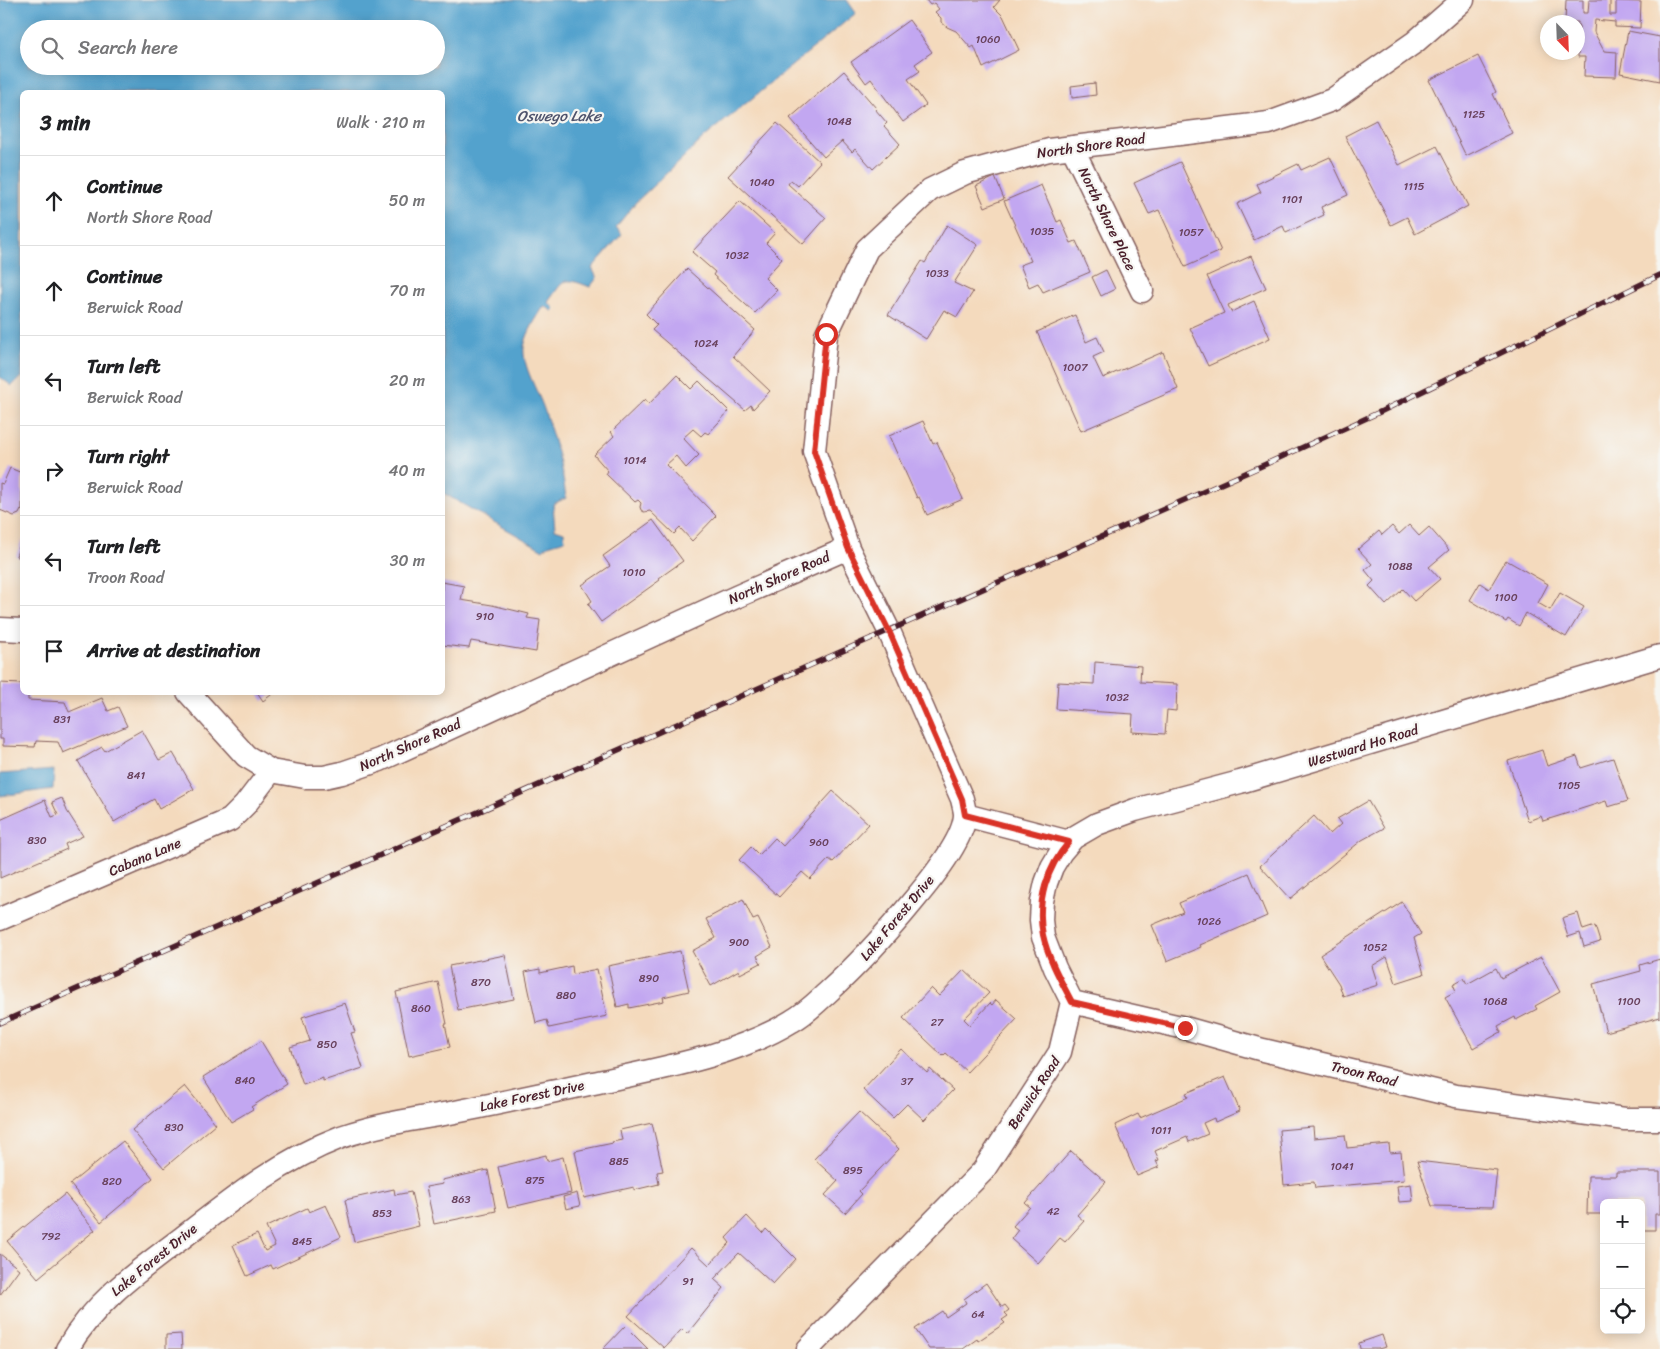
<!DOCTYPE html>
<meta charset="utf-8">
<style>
body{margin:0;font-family:Sriracha,sans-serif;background:#f2f2f2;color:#202124}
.controls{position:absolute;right:15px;bottom:15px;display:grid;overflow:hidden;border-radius:8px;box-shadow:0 2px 12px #0003}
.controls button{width:45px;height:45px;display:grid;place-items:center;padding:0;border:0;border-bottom:1px solid #e0e0e0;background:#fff;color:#202124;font:25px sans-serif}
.compass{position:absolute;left:1540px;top:15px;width:45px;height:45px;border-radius:50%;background:#fff;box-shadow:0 2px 12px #0003;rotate:157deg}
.stop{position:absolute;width:15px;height:15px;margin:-11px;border:4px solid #d93025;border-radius:50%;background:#fff}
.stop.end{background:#d93025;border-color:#fff;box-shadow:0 1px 5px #0008}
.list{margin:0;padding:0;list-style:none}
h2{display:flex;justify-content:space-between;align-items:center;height:65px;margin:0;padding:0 20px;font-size:21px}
h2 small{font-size:16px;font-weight:400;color:#757577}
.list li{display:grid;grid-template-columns:32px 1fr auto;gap:15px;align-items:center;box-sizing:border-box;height:90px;padding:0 20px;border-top:1px solid #e0e0e0}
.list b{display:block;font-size:19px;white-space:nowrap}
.list p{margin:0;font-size:16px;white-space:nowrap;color:#757577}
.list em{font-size:16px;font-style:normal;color:#757577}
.icon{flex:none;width:28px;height:28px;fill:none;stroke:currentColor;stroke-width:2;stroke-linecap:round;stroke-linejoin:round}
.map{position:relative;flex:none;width:1660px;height:1349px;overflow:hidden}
.search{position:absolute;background:#fff;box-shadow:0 2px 12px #0003;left:20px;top:20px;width:425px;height:55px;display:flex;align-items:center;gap:12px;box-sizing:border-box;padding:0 18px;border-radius:28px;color:#757577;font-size:19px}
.panel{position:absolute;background:#fff;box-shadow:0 2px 12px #0003;left:20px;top:90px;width:425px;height:605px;border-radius:8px}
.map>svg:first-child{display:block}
</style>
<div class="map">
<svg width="1660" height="1349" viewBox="0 0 1660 1349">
<rect width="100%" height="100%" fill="#f6f6f2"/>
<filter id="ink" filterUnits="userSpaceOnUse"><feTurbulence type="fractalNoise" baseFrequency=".02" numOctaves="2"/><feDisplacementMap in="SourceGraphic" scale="10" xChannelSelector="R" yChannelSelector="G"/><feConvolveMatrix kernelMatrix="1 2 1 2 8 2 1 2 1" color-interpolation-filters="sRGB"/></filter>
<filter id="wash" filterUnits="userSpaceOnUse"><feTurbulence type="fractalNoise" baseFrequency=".0096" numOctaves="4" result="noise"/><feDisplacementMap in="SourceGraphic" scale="20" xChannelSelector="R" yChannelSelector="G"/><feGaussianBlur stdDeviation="1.12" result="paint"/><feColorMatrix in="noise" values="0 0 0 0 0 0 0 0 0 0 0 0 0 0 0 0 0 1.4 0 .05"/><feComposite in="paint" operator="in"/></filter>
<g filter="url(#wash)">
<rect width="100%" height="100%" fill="#f4dabd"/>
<path fill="#53a2cd" stroke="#4e607c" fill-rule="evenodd" d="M0 0H847L856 13 705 137 636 202 616 227 622 234 592 268 597 278 590 287C562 276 565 279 548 302L555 309 553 311 544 306C536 319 527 332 524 347 522 366 538 391 544 409 553 435 563 470 566 498L553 504 555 529 564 532 565 540 548 545 543 550 443 493 442 92H22V378L21 377 12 386 0 377ZM29 29H436V66H29Z
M54 770 53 789 0 796V774Z"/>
<g id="blocks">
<path fill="#c2a7f1" d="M926 0H1000L994 7 1003 16 1019 50 983 68 974 46 971 48 956 31 947 27 941 22V18L935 12 939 9 934 3 930 5Z
M1566 0H1583V13H1588L1589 0H1610V15H1616V1L1641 2 1640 28 1615 27V22L1595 20 1594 32 1604 51 1617 52 1616 77 1584 76 1585 57H1578L1579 26H1578V22H1565Z
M909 20 932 52 915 64 920 71 908 79 926 105 903 122 871 79 866 83 851 62Z
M1628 31 1660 37V81L1620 73Z
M1478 56 1496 92 1493 94 1512 133 1466 156 1429 80Z
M844 71 876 108 875 109 887 123 884 126 900 144 873 169 855 149 852 152 842 141 824 157 790 118Z
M1095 83 1096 95 1072 98 1071 86Z
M1376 120 1399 165 1437 146 1468 206 1415 234 1407 217 1391 225 1345 136Z
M777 123 820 162 798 186 791 180 788 184 826 218 803 244 728 176Z
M1330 157 1348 195 1321 207 1324 215 1286 233 1283 226 1254 240 1237 204 1261 192 1257 184 1298 164 1301 170Z
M1180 162 1221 251 1185 267 1159 210 1149 214 1134 183Z
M995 177 1004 199 985 207 976 186Z
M1041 185 1057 222 1061 220 1071 243 1076 241 1090 272 1043 292 1038 283 1029 287 1020 265 1031 261 1004 201Z
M740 201 775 233 766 243 782 259 765 278 777 290 755 313 713 275 715 272 692 252Z
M947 225 978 245 954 283 973 292 957 317 944 310 926 339 888 315 922 261 925 263Z
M1251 256 1266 288 1228 305 1231 312 1254 301 1270 338 1208 366 1190 328 1224 313 1207 276Z
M687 269 755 330 733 356 770 391 753 409 751 405 745 410 652 330 657 325 646 314Z
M1106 270 1115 289 1101 296 1092 277Z
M1075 315 1086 342 1097 337 1104 352 1093 357 1103 378 1163 352 1178 389 1081 431 1037 332Z
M677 375 691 389 699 381 729 411 708 434 705 432 701 436 693 429 683 438 699 455 686 468 676 456 666 465 716 516 692 541 680 528 674 534 650 511 644 512 641 510 640 507 641 503 638 500 635 502 606 474 608 471 594 455 614 436 611 432 645 399 649 404Z
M923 421 933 444 937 442 963 499 927 515 919 497 917 498 889 436Z
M10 468 22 473V511L21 510 19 514 14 516 0 510V483L3 484Z
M653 520 683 561 659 578 660 580 601 622 588 604 592 601 582 585 610 566 603 556Z
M1409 525 1419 536 1429 527 1449 550 1429 567 1440 579 1414 601 1403 589 1386 605 1369 586 1374 581 1365 570 1372 564 1358 549 1379 531 1382 535 1392 526 1399 534Z
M22 539V559L16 556Z
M1506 560 1548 584 1538 603 1550 610 1560 593 1584 607 1566 637 1526 613 1519 626 1508 619 1506 622 1470 600 1480 583 1489 589Z
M442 582 464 586 461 600 492 605 529 614 527 618 540 620 536 652 471 641 469 648 442 645Z
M1095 662 1141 666 1140 682 1177 684 1176 711 1167 710 1165 734 1132 732 1133 714 1056 709 1058 682 1094 684Z
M0 683 22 684V692H28V700L65 702 69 712 102 698 108 711 118 707 127 726 63 753 58 742 36 741 35 747 3 746V739H0Z
M257 692H275L263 701Z
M142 730 159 760 173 753 194 789 159 809 154 799 114 822 78 761 102 747 105 751Z
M1542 750 1547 766 1577 756 1581 768 1613 758 1628 801 1608 807 1606 801 1543 821 1541 816 1528 821 1508 761Z
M833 791 869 824 833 862 829 859 810 879 802 872 779 897 739 860 751 847 759 855 775 838 783 846Z
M62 798 67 811 83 836 65 844 67 849 0 878V820L45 800 52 817 58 815 52 802Z
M1368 801 1384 828 1362 840 1290 899 1260 866 1314 816 1330 834 1341 824 1337 819Z
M1249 873 1267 916 1200 945 1201 947 1167 961 1152 925 1183 912 1179 903Z
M743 899 753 920 758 918 772 947 757 956 761 963 740 974 739 970 711 986 692 951 716 938 706 919Z
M1402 902 1421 934 1414 938 1424 974 1396 983 1387 957 1372 966 1378 985 1343 996 1339 984 1320 955Z
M1578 913 1583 930 1595 926 1600 942 1584 947 1580 933 1568 937 1562 918Z
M680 951 689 991 663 997 664 1001 629 1008V1004L617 1007 608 966Z
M505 955 514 999 458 1010 449 966Z
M1541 957 1560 992 1535 1006 1537 1009 1516 1020 1515 1017 1498 1026 1501 1032 1473 1048 1445 997 1456 991 1453 984 1464 978 1467 984 1496 968 1501 978Z
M1660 959V1017L1606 1032 1593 984 1641 971 1640 965Z
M572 966 573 974 597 969 607 1016 549 1028 547 1020 536 1023 525 972 540 969V973Z
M964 970 989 993 964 1019 970 1025 990 1003 992 1005 996 1000 1017 1019 967 1072 946 1053 943 1056 903 1018 931 988 939 996Z
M438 982 447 1024H445L450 1047 409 1056 396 992Z
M345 1003 355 1032 351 1033 363 1068 323 1081V1078L303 1085 290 1047 310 1041 302 1017Z
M261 1041 287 1084 251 1107 253 1109 231 1122 203 1077Z
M901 1049 927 1073 930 1069 953 1090 924 1120 907 1104 893 1118 863 1090Z
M1225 1077 1240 1111 1215 1122 1214 1118 1203 1123 1208 1134 1189 1142 1187 1137 1155 1151 1159 1160 1156 1161 1159 1167 1137 1176 1115 1125 1138 1114 1140 1118 1188 1097 1186 1093Z
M185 1086 216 1124 164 1168 132 1130Z
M859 1112 899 1149 859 1191 862 1194 845 1213 825 1195 838 1181 814 1159Z
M652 1123 663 1171 657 1172 659 1184 634 1190V1187L584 1198 575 1151 613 1143 612 1142 622 1140 620 1130Z
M1313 1127 1314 1138 1345 1135 1347 1148 1389 1144 1390 1153 1401 1152 1404 1180 1315 1188 1314 1182 1284 1185 1279 1130Z
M123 1141 153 1178 101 1222 70 1184Z
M1071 1151 1106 1182 1077 1215 1084 1221 1065 1242 1060 1238 1038 1263 1011 1239 1018 1230 1013 1226 1030 1207 1025 1203Z
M546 1155 547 1161 563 1157 571 1193 508 1208 498 1167Z
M1417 1161 1497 1170 1493 1207 1432 1206Z
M488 1170 496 1211 434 1224 426 1187 443 1184 442 1180Z
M1616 1172H1660V1214H1655V1230H1641V1203H1604V1214H1587L1588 1176H1616Z
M1411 1184 1413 1201 1399 1202 1397 1186Z
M394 1189 395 1195 411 1192 419 1226 354 1242 345 1200Z
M577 1193 580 1206 566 1209 563 1197Z
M65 1194 95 1230 38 1278 7 1241Z
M326 1205 341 1237 273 1269 271 1265 247 1276 233 1245 257 1234 265 1251 275 1246 266 1227 307 1208 309 1212Z
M747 1216 763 1233 766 1229 796 1259 773 1284 739 1253 714 1279 724 1288 687 1334 682 1329 664 1348 628 1316 691 1248 709 1265 730 1243 726 1238Z
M0 1254 19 1269 0 1295Z
M986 1283 1002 1307 1005 1305 1009 1310 1005 1313 1008 1316 1002 1320 1005 1323 978 1341 977 1339 963 1349H929L915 1329 942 1311 946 1317 966 1303 964 1299Z
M625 1326 648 1349H603Z
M181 1334 182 1349H166V1335Z
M1382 1335 1386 1347 1378 1349H1360L1359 1343Z"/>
</g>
</g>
<g filter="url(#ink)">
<use href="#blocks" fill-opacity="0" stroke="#86605e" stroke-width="1"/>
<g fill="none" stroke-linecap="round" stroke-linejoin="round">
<g stroke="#86605e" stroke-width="25">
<path id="street" d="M1072 147 1142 291
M0 629 22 630
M188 692 246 756 271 771 305 777H324L342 773 380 760 736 597 848 548
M965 815 1069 842
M0 919 230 820 245 805 271 771
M1072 1002 1185 1028 1263 1050 1456 1096 1625 1119H1660
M67 1349C95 1301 138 1271 182 1238 232 1199 281 1160 341 1137 376 1125 414 1119 450 1113 502 1103 555 1091 608 1080 668 1067 739 1054 792 1021 805 1014 816 1003 827 993 859 964 887 933 914 900 930 881 964 839 965 815 965 810 963 804 962 799L889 631 848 548 814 451 826 335 867 249 930 190 965 173 1049 150 1269 123 1332 100 1415 42 1463 0
M808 1349 983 1171 1060 1052 1072 1002 1055 968 1043 937 1041 920 1042 901 1046 883 1052 867 1061 852 1073 838 1097 824 1135 810 1240 782 1660 656"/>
</g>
<use href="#street" stroke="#fff" stroke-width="22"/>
<g stroke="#4a1f2b" stroke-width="5.5">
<path id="rail" d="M0 1023 1266 464 1382 411 1660 275"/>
</g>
<use href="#rail" stroke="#f6f6f2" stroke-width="4" stroke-dasharray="11" stroke-linecap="butt"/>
</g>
</g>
<g fill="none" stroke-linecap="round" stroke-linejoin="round" filter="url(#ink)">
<path stroke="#d93025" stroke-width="6" d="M826 334 814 451 848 548 889 631 962 799 965 815 1069 842C1047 867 1036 902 1043 935 1048 958 1061 981 1072 1002L1185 1028"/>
</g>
<g text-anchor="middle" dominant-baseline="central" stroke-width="4.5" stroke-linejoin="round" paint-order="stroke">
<g font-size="11" fill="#68415c">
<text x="988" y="39">1060</text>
<text x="1474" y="114">1125</text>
<text x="839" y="121">1048</text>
<text x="762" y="182">1040</text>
<text x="1414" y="186">1115</text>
<text x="1292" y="199">1101</text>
<text x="1042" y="231">1035</text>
<text x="1191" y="232">1057</text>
<text x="737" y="255">1032</text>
<text x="937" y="273">1033</text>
<text x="706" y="343">1024</text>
<text x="1075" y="367">1007</text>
<text x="635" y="460">1014</text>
<text x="1400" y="566">1088</text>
<text x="634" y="572">1010</text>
<text x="1506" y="597">1100</text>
<text x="485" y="616">910</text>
<text x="1117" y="697">1032</text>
<text x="62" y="719">831</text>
<text x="136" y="775">841</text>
<text x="1569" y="785">1105</text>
<text x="37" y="840">830</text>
<text x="819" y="842">960</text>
<text x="1209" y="921">1026</text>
<text x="739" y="942">900</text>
<text x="1375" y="947">1052</text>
<text x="649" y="978">890</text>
<text x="481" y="982">870</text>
<text x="566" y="995">880</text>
<text x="1495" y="1001">1068</text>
<text x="1629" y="1001">1100</text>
<text x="421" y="1008">860</text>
<text x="937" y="1022">27</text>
<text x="327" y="1044">850</text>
<text x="245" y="1080">840</text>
<text x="907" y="1081">37</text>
<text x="174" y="1127">830</text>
<text x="1161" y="1130">1011</text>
<text x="619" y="1161">885</text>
<text x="1342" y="1166">1041</text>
<text x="853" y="1170">895</text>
<text x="535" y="1180">875</text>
<text x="112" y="1181">820</text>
<text x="461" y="1199">863</text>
<text x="1053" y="1211">42</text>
<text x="382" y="1213">853</text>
<text x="51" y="1236">792</text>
<text x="302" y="1241">845</text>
<text x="688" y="1281">91</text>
<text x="978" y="1314">64</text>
</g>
<g font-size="14" fill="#4a1f2b" stroke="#f6f6f2">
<text transform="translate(1091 146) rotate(-8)">North Shore Road</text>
<text transform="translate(1107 219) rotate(64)">North Shore Place</text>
<text transform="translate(779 578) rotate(-24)">North Shore Road</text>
<text transform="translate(410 745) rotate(-24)">North Shore Road</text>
<text transform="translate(1363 746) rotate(-17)">Westward Ho Road</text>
<text transform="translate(145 857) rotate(-23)">Cabana Lane</text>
<text transform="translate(897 918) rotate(-50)">Lake Forest Drive</text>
<text transform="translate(1364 1074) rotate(14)">Troon Road</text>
<text transform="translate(1034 1093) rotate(-57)">Berwick Road</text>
<text transform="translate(532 1096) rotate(-12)">Lake Forest Drive</text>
<text transform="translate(154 1260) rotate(-39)">Lake Forest Drive</text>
</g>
<g font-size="15" font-style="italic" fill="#4e536c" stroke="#f6f6f2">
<text x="559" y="116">Oswego Lake</text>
</g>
</g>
</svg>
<div class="controls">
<button>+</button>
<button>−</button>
<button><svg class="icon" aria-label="locate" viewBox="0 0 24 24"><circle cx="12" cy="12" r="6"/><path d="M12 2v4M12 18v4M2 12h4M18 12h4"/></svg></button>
</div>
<svg class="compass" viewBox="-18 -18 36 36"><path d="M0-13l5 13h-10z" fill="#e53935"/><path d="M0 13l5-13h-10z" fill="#757577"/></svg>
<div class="stop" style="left:826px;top:334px"></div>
<div class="stop end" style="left:1185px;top:1028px"></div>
<div class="search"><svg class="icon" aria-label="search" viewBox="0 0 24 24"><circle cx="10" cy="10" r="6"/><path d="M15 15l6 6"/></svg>Search here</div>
<section class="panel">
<h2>3 min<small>Walk · 210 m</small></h2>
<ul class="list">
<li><svg class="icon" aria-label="ahead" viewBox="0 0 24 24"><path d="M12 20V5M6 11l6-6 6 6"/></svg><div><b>Continue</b><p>North Shore Road</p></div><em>50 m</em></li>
<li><svg class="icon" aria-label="ahead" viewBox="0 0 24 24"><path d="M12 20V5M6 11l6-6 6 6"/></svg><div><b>Continue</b><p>Berwick Road</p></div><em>70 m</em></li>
<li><svg class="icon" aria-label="left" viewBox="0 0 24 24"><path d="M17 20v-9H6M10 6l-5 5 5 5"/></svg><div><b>Turn left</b><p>Berwick Road</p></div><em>20 m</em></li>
<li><svg class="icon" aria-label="right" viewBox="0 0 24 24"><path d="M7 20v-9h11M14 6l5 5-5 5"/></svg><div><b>Turn right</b><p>Berwick Road</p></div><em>40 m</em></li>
<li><svg class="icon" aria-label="left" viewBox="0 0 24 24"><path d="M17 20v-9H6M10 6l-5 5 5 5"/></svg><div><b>Turn left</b><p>Troon Road</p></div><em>30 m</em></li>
<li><svg class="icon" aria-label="arrive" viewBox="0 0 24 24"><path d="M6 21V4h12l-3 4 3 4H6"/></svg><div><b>Arrive at destination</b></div></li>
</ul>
</section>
</div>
